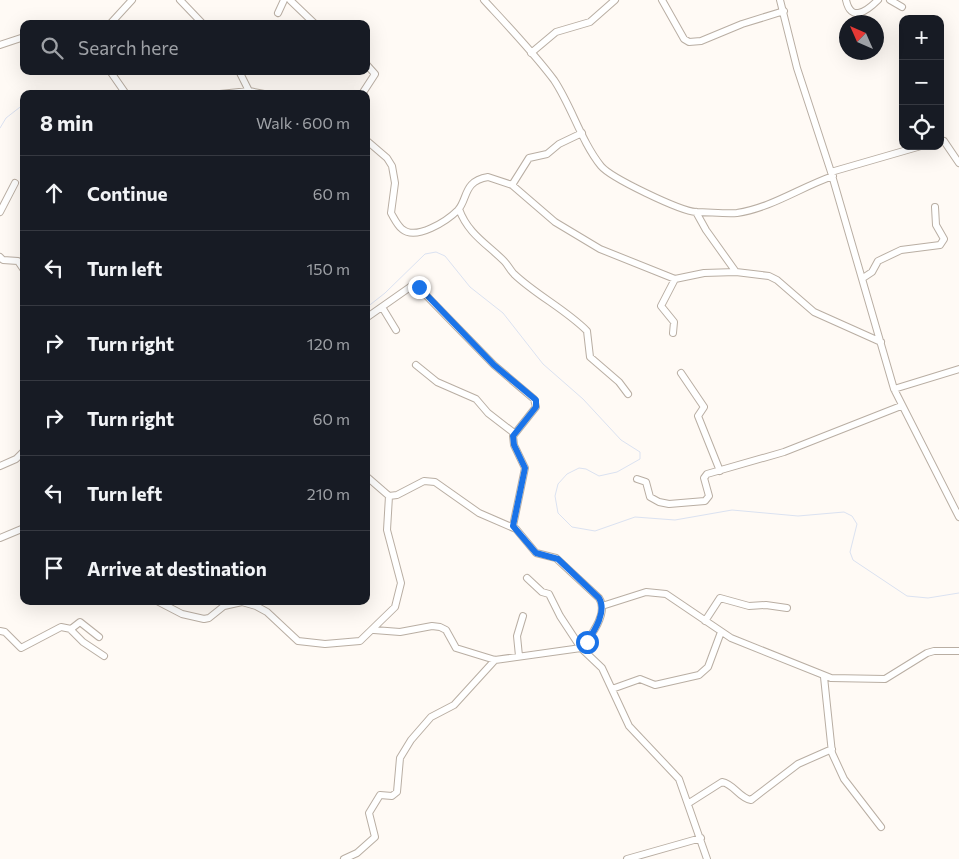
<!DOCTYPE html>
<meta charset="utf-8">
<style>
body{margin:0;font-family:Commissioner,sans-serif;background:#20242c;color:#f1f3f6}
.controls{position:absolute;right:15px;top:15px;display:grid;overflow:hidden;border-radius:10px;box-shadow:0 5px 20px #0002}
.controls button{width:45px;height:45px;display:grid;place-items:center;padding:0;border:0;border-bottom:1px solid #363941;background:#171b24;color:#f1f3f6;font:25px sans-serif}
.compass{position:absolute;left:839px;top:15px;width:45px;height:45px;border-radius:50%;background:#171b24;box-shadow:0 5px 20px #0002;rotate:315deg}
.stop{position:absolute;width:15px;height:15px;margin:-11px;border:4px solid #1a73e8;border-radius:50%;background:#fff}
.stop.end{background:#1a73e8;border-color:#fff;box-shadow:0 1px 5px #0008}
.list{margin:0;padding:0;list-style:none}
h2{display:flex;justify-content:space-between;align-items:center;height:65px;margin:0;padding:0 20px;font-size:21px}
h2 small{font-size:16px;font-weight:400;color:#9ea1a6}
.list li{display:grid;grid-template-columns:32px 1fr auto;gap:15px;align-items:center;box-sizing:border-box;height:75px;padding:0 20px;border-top:1px solid #363941}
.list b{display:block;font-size:19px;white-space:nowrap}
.list em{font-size:16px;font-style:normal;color:#9ea1a6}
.icon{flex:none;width:28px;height:28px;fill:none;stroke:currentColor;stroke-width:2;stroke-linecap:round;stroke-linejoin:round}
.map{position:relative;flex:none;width:959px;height:859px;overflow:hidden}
.search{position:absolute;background:#171b24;box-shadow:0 5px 20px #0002;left:20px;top:20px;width:350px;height:55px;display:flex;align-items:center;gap:12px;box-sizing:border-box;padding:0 18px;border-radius:10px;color:#9ea1a6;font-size:19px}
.panel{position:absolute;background:#171b24;box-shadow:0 5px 20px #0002;left:20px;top:90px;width:350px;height:515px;border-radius:10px}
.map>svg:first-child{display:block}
</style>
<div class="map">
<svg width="959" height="859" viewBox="0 0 959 859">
<rect width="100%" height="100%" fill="#fffaf5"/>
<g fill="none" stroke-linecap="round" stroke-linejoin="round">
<path stroke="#dbe2f1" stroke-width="1" d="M0 128 6 118 24 104
M366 308 385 293 425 254 436 252 445 256 470 287 503 313 543 364 583 399 621 440 640 452V459L617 472 599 476 586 469 579 468 567 474 558 484 555 496 558 513 572 527 595 531 635 517 675 520 732 510 798 516 844 512 852 516 857 524 850 552 853 560 907 596 928 598 959 593"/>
<g stroke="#b9aea3" stroke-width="8">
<path id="minor" d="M180 0 203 24
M290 0 315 24
M484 0C508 26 533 52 554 80 572 107 581 141 601 166 611 178 680 211 696 212 708 212 727 214 737 213 771 208 801 187 833 176
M662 0 684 39 689 42 701 41 742 24 784 11
M780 0 797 68 831 172 894 389 959 517
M846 0C851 23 867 11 878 0
M890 0 902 7
M278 13 284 0
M110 24 132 0
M0 45 24 37
M531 53 556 32 590 22 615 0
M110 71 126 94
M239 71 249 91
M220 94 249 91 264 94
M362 94 375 74 366 64
M366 140 387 158 392 166 395 183 391 213C394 218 397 225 402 229 416 241 447 221 458 210 468 199 463 181 488 177L512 185 555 222 600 249 675 279 704 273 736 272 769 276 777 280 814 312 881 342
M940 140 944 141 959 163
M831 172 921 146
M512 185 529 158 547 154 559 144 582 133
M459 209C468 234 487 244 504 261 508 265 510 270 514 274 536 295 565 309 587 331L590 357 619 382 628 394
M0 212 15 183
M696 212 706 230 736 272
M0 257 3 260 18 261 24 270
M863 278 872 272 878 261 901 250 940 245 944 239 936 225 935 207
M382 307 396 330
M366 318 413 285 417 286 494 365 534 399 536 407 513 436 514 445 525 468 513 526
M673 333 674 322 661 306 675 279
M416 365 437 382 476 399 488 413 514 433
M681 373 704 407 698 416 720 471
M894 389 959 369
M0 466 16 459 24 451
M366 476 389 496 397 495 424 481 435 482 479 513 516 529 536 553 556 558 599 598C609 613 591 636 581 648L602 668 629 726 679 779 707 859
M637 479 646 482 650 497 659 502 669 504 705 501 709 496 704 478 707 474 784 452 901 406
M0 538 24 528
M157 601 182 614 204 619 209 618 224 606 242 602 256 606 267 612 298 641 325 644 360 641 395 607 401 583 387 530 389 496
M602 606 646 592 666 594 731 638 831 678 885 679 927 653 934 651H959
M705 621 720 598 749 606 766 605 787 608
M70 629 83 642 104 656
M374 630 400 632 432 626 440 627 446 630 456 648 495 660 581 648 560 616 549 594 542 592 527 578
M0 631 5 632 21 648 61 627 71 629 80 622 99 637
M519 656 517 636 523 616
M824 677 832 753 844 779 881 827
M612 689 640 679 655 685 699 675 708 667 721 632
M689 803 722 782C734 784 739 798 751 800L798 764 832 749
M344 859 357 853 375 837 369 813 380 795 392 796 397 792 400 758 411 740 431 717 454 705 495 660
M627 859 701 838"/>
</g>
<use href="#minor" stroke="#fff" stroke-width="6"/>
</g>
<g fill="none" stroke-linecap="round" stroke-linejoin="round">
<path stroke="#1a73e8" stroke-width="6" d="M419 287 494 365 536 400V407L513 436 514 445 525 468 513 526 536 553 558 559 599 598C607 611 595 630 587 642"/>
</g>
</svg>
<div class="controls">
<button>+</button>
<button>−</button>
<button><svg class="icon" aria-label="locate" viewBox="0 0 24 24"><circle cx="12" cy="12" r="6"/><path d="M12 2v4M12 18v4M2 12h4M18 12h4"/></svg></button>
</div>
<svg class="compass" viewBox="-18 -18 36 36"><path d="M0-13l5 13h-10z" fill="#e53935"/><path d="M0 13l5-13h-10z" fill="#9ea1a6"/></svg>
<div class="stop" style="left:587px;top:642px"></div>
<div class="stop end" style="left:419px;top:287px"></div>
<div class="search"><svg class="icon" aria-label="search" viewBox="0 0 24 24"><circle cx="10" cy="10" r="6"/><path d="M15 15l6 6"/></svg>Search here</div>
<section class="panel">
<h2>8 min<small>Walk · 600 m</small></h2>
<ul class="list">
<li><svg class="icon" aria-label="ahead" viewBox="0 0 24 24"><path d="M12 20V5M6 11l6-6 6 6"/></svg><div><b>Continue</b></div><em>60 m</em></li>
<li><svg class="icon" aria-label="left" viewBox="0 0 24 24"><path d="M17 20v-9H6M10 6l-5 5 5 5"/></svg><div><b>Turn left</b></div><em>150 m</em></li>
<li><svg class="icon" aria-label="right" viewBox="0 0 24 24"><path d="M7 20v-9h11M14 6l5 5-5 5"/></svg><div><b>Turn right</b></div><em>120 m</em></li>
<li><svg class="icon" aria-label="right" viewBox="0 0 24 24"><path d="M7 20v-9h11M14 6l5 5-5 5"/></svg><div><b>Turn right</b></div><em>60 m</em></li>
<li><svg class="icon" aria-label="left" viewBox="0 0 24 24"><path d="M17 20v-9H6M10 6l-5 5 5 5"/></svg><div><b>Turn left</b></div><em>210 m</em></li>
<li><svg class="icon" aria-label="arrive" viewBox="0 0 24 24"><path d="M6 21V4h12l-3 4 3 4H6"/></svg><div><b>Arrive at destination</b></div></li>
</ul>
</section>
</div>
